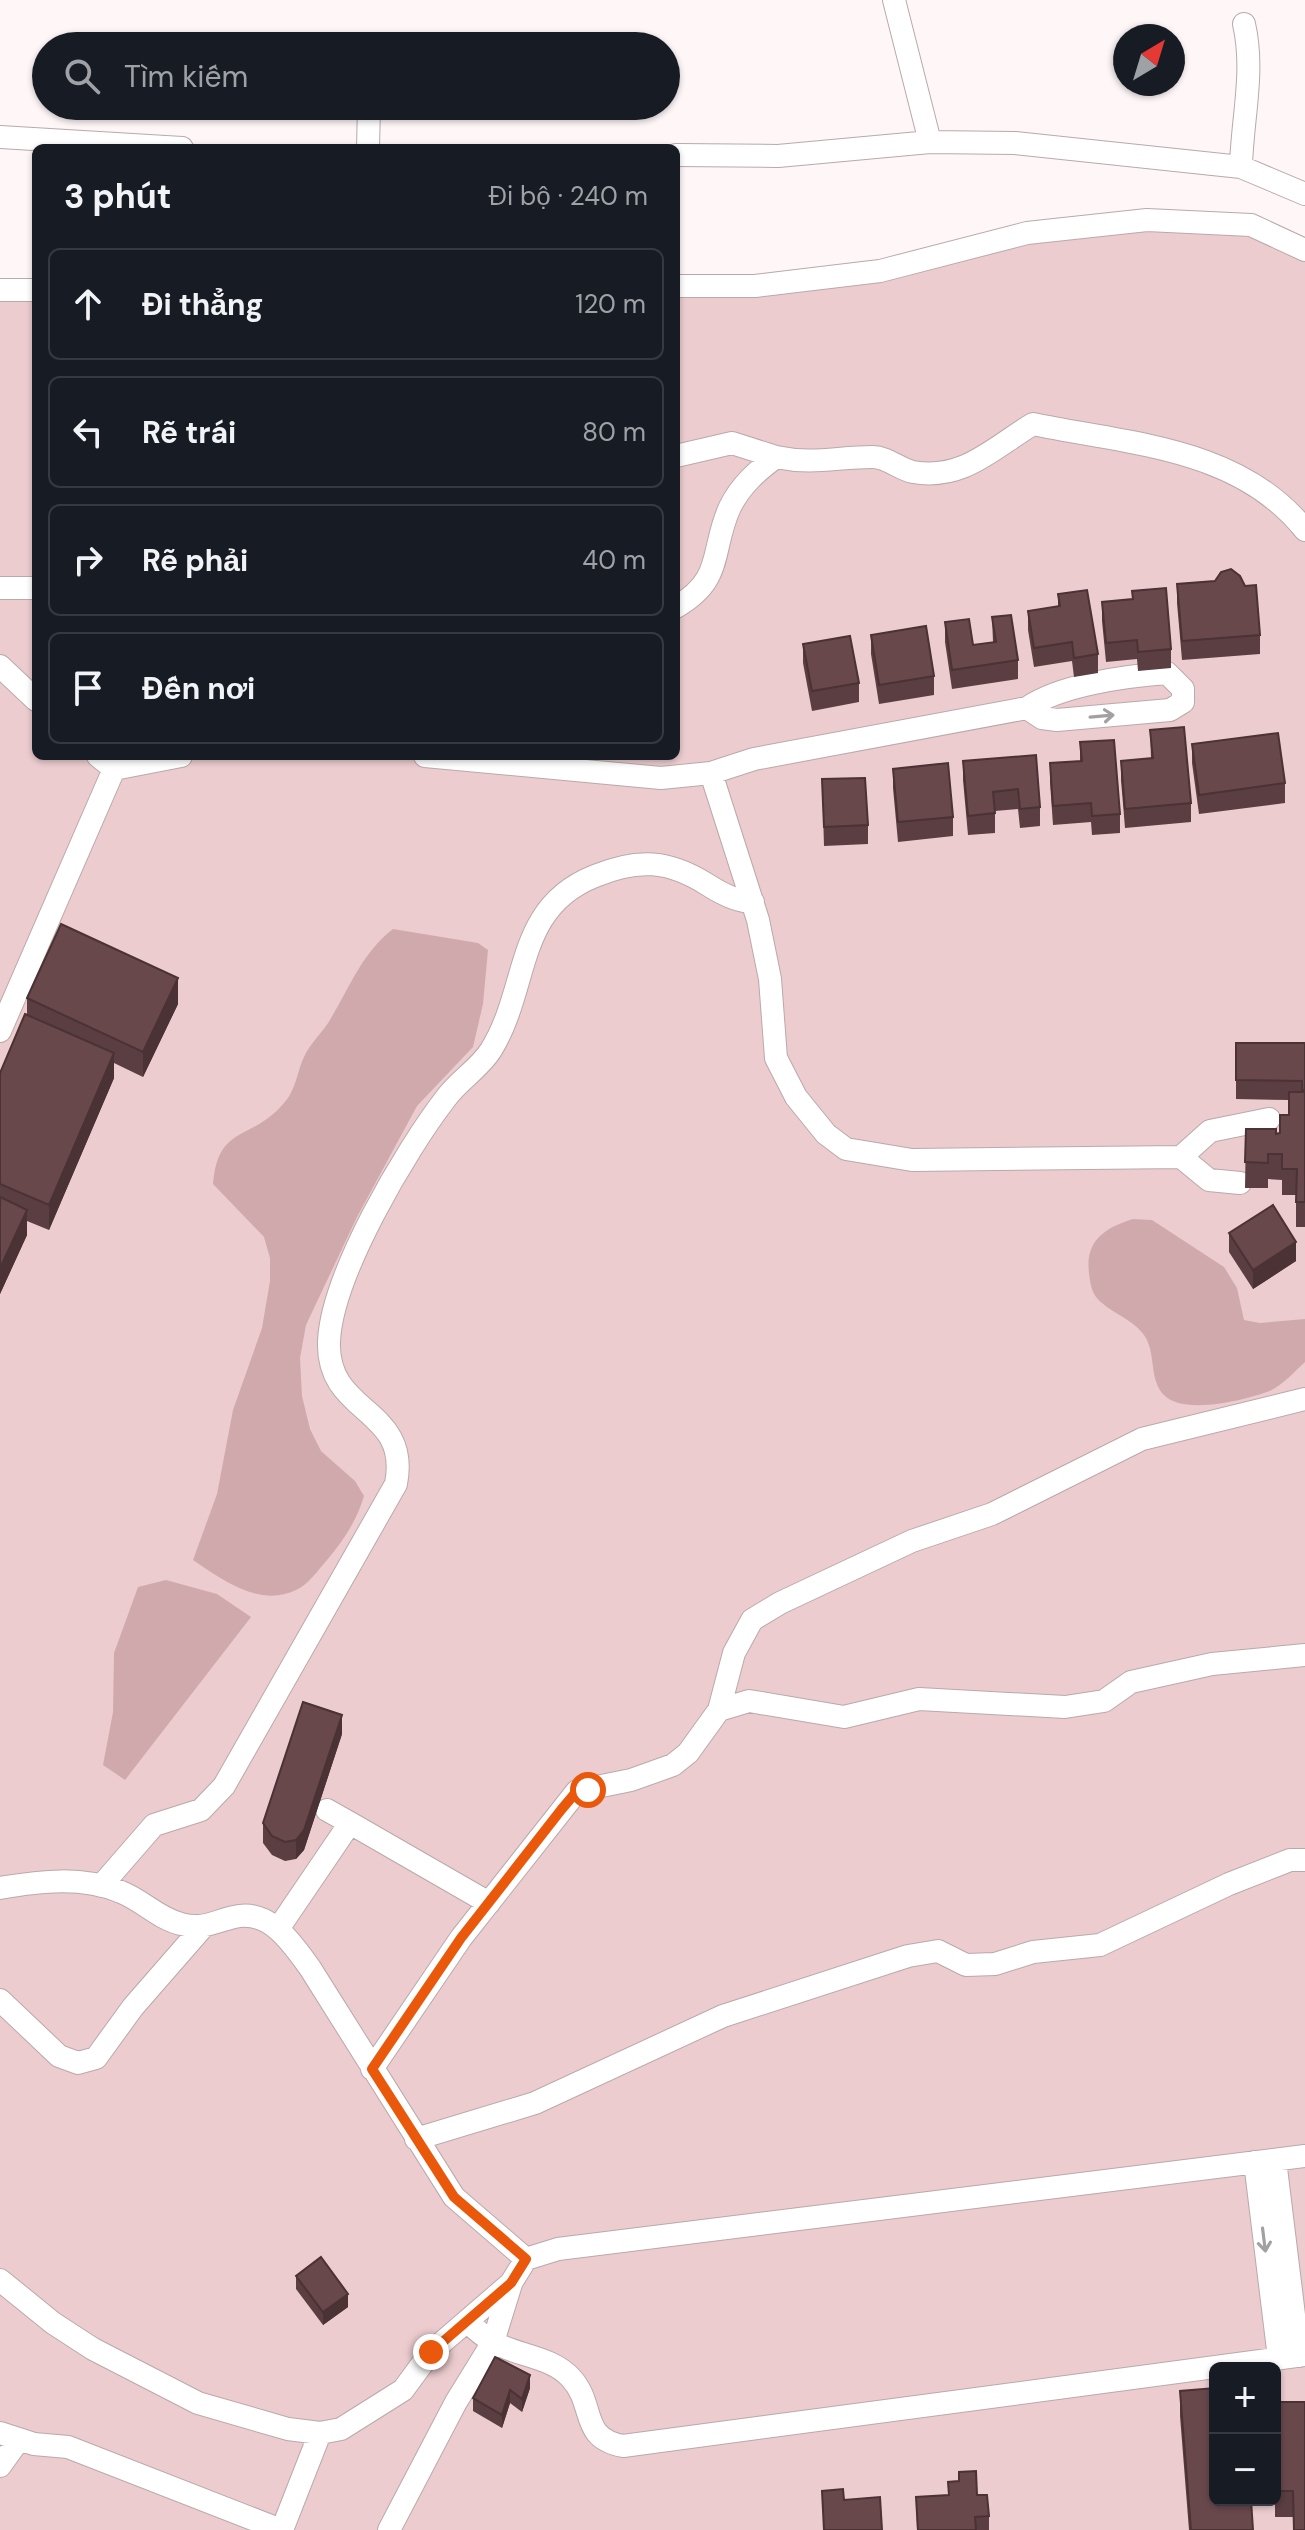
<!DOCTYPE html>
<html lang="vi">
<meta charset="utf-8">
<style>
body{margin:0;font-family:"DM Sans",sans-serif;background:#242831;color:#f1f3f6}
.controls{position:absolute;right:24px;bottom:24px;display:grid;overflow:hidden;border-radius:12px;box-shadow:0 2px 6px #0004}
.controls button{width:72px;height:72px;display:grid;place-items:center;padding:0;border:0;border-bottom:2px solid #363941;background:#171b24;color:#f1f3f6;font:40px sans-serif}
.compass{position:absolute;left:1113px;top:24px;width:72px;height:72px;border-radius:50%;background:#171b24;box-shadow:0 2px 6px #0004;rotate:38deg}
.stop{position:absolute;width:24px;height:24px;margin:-18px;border:6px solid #ea580c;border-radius:50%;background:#fff}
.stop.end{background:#ea580c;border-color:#fff;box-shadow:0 2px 8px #0008}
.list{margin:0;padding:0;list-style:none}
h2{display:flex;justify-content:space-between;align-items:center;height:104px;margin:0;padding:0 32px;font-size:34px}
h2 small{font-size:26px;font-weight:400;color:#9ea1a6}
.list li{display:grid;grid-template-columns:52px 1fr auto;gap:24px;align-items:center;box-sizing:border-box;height:112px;margin:0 16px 16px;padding:0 16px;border:2px solid #363941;border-radius:12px}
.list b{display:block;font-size:30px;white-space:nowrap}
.list em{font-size:26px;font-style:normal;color:#9ea1a6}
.icon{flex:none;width:44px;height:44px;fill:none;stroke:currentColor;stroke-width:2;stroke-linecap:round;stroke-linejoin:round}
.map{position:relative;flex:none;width:1305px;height:2530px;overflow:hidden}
.search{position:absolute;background:#171b24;box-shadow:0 2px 6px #0004;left:32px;top:32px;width:648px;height:88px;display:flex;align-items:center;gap:20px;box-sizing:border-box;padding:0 28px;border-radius:44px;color:#9ea1a6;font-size:30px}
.panel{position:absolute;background:#171b24;box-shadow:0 2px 6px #0004;left:32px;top:144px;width:648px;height:616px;border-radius:12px}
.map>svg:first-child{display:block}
</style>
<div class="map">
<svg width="1305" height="2530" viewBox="0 0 1305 2530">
<rect width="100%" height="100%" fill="#fef6f7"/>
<path fill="#eccccf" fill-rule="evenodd" d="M1148 227 1250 233 1305 258V2530H0V298L36 297V756H676V293L1027 240ZM1215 2368H1275V2500H1215Z"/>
<path fill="#d0a9ad" d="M393 929 478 943 488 950 483 1004 473 1047 417 1106 357 1217 306 1325 300 1358 302 1396 310 1429 321 1451 355 1481 364 1496C357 1520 344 1540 327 1560 319 1569 308 1585 296 1590 260 1608 221 1579 193 1560L217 1494 233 1410 262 1328 270 1281V1258L264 1237 213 1184C218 1124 251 1142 284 1103 297 1089 297 1069 306 1053 313 1040 324 1031 331 1018 351 985 362 953 393 929Z
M1133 1219 1152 1220 1224 1267 1237 1288 1244 1320 1260 1323 1305 1319V1362C1294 1372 1281 1387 1267 1392 1241 1401 1180 1416 1162 1393 1149 1376 1156 1352 1144 1335 1132 1318 1108 1312 1096 1297 1091 1290 1090 1281 1089 1273 1085 1240 1105 1228 1133 1219Z
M166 1580 217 1594 251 1617 125 1780 103 1765 113 1712 114 1653 138 1587Z"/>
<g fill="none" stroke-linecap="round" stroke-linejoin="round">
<g stroke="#baa9aa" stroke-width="24">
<path id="minor" d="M894 0 930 142
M0 137 182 148
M368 148 369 106
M676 155 778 156 930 142 1015 143 1241 167 1305 194
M1241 167C1242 119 1255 72 1244 24
M676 286H755L880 271 1027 233 1147 220 1251 225 1305 250
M0 290H36
M676 456 732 443 776 457
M0 588H36
M676 607C725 579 710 550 730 507 741 485 757 471 776 457 814 465 836 457 873 457 887 457 899 469 913 472 963 481 993 448 1033 424 1128 444 1239 447 1305 530
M0 666 36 700
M98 756 114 769 181 756
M425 756 661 778 711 773 754 759 1027 708C1060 685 1126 676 1167 673L1183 689V702L1170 710 1057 720 1042 718 1027 708
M711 773 758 920 770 979 776 1058 796 1097 826 1134 846 1149 912 1160 1181 1157 1209 1180 1240 1183
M0 1031 114 769
M1181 1157 1210 1131 1269 1119
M719 1710 734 1653 752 1620 780 1603 912 1541 992 1514 1142 1439 1305 1399
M327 1810 350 1823
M101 1886 154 1825 201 1810 224 1786 396 1484C411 1406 326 1416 329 1341 332 1275 405 1151 446 1098 459 1080 479 1069 491 1050 530 987 514 908 595 876 638 858 669 860 708 885 722 894 737 902 753 902
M0 1888C40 1881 83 1876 121 1892 142 1900 159 1919 181 1924 203 1930 213 1922 234 1917 269 1908 292 1943 310 1968L454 2197 526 2259
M278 1929 350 1823 489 1903
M0 2000 59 2056 78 2063 96 2058 133 2007 201 1929
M372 2069 461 1938 577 1791 631 1780 673 1765 688 1753 719 1710 749 1701 844 1717 919 1699 1065 1707 1104 1701 1131 1682 1212 1664 1305 1655
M416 2139 535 2103 723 2016 908 1956 938 1951 966 1965 995 1964 1033 1952 1100 1945 1229 1884 1290 1860H1305
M1275 2160 1299 2356
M1255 2162 1279 2358
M0 2280 53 2323 93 2349 198 2403 288 2429 320 2433 341 2429 403 2390 431 2352 511 2283 526 2259 558 2249 1305 2156
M468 2323C476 2329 484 2337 493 2342 517 2356 551 2356 571 2378 596 2405 579 2438 623 2446L1305 2355
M0 2433 34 2444 68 2447 281 2530
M0 2466 18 2441
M282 2530 320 2433
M389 2530 456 2402 493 2342 511 2284"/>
</g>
<use href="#minor" stroke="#fff" stroke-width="22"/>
</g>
<path fill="#5a3e41" d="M1177 584 1260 635V654L1182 660 1177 603Z
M1132 591 1171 649V668L1138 671 1137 659 1106 662 1102 621V602L1132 599Z
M1058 594 1098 654V673L1074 677 1072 661 1034 667 1028 630V611L1058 607Z
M992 617 1018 660V679L952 689 945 642V622L973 645 993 642Z
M871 635 934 676V695L879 704 871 654Z
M803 644 859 683V702L812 711 803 663Z
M1150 730 1191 803V822L1125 828 1121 780V761L1151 758Z
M1080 742 1120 814V833L1092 835 1091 822 1053 825 1050 782V763L1080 761Z
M1192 744 1285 783V803L1199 814 1192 763Z
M1036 755 1040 807V826L1020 828 1018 809 995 811V833L968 835 963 780V761Z
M893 769 953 817V836L898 842 893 788Z
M822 779 868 825V844L824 846Z
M27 998 178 1004 143 1077 114 1063V1078L49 1230 27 1221V1235L0 1294V1073L27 1015Z
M1236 1043H1305V1227H1296V1195H1282V1180L1268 1179V1188H1245L1246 1129 1280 1133 1289 1115V1100L1236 1099Z
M1229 1233 1296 1261 1253 1289 1229 1252Z
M342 1734 304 1850 296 1859 285 1861 272 1855 263 1843V1823Z
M296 2276 348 2307 323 2325 296 2289Z
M495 2357 530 2388 522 2412 510 2403 502 2428 473 2411V2398Z
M1180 2391 1253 2530H1189L1180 2416Z
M1275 2402 1305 2530H1293V2517H1275Z
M977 2495 989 2516V2530H917L916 2497Z"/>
<path fill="#4a3235" d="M178 978V1004L143 1077V1052Z
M114 1053V1078L49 1230V1205Z
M27 1210V1235L0 1294V1268Z
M1296 1242V1261L1253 1289V1270Z
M342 1715V1734L304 1850 296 1859V1840Z
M348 2294V2307L323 2325V2312Z
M530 2375V2388L522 2412V2399Z
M510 2390V2403L502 2428V2415Z"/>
<path fill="#69484c" stroke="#4a3235" stroke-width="2" d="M1231 569 1240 576 1245 586 1256 585 1260 635 1182 641 1177 584 1215 581 1221 572Z
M1166 588 1171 649 1138 652 1137 640 1106 643 1102 602 1133 599 1132 591Z
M1087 590 1098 654 1074 658 1072 642 1034 648 1028 611 1060 606 1058 594Z
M1011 615 1018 660 952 670 945 622 969 619 973 645 996 642 992 617Z
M926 626 934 676 879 685 871 635Z
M850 636 859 683 812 691 803 644Z
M1184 727 1191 803 1125 809 1121 761 1153 758 1150 730Z
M1278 733 1285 783 1199 795 1192 744Z
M1114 740 1120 814 1092 816 1091 803 1053 806 1050 763 1082 761 1080 742Z
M1036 755 1040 807 1020 809 1018 789 993 792 995 813 968 816 963 761Z
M948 763 953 817 898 822 893 769Z
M865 778 868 825 824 827 822 779Z
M61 924 178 978 143 1052 27 998Z
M25 1014 114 1053 49 1205 0 1184V1073Z
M1236 1043H1305V1090H1302V1081L1236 1080Z
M1289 1092H1305V1202H1296L1297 1169H1282V1154H1268V1163L1245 1162 1246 1129H1276V1134L1280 1133V1115H1289Z
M0 1197 27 1210 0 1268Z
M1273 1205 1296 1242 1253 1270 1229 1233Z
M303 1702 342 1715 304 1830 296 1840 285 1842 272 1836 263 1823Z
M321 2257 348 2294 323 2312 296 2276Z
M495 2357 530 2375 522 2399 510 2390 502 2415 473 2398Z
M1215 2388V2500H1251L1253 2530H1191L1180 2391Z
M1275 2402H1305V2530H1294L1293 2491H1275Z
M976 2471 977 2495H987L989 2516 975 2517 976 2530H918L916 2497 949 2495 948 2482 959 2481V2472Z
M843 2489 844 2500 880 2497 882 2530H824L822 2491Z"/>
<defs><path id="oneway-shaft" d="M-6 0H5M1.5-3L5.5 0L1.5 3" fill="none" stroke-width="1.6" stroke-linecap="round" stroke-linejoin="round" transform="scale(2)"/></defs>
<g stroke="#a2a0a0">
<use href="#oneway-shaft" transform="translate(1102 716) rotate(-5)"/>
<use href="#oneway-shaft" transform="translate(1264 2240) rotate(83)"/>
</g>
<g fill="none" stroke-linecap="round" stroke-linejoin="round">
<path stroke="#ea580c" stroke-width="10" d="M431 2352 511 2283 526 2259 454 2197 372 2069 461 1938 561 1810 577 1791 588 1790"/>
</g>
</svg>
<div class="controls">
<button>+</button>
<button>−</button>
</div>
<svg class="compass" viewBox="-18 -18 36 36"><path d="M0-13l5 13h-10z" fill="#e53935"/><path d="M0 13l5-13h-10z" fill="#9ea1a6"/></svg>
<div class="stop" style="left:588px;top:1790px"></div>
<div class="stop end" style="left:431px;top:2352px"></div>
<div class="search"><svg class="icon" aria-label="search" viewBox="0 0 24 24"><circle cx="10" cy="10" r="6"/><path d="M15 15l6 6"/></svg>Tìm kiếm</div>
<section class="panel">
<h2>3 phút<small>Đi bộ · 240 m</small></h2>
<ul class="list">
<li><svg class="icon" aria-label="ahead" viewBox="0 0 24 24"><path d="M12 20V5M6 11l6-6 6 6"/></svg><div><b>Đi thẳng</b></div><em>120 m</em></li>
<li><svg class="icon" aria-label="left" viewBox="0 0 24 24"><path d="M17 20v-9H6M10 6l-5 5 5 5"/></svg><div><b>Rẽ trái</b></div><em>80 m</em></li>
<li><svg class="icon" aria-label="right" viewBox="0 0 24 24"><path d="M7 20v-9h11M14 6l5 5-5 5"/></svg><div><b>Rẽ phải</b></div><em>40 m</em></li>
<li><svg class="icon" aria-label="arrive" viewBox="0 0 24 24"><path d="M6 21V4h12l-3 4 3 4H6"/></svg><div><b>Đến nơi</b></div></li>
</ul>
</section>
</div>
